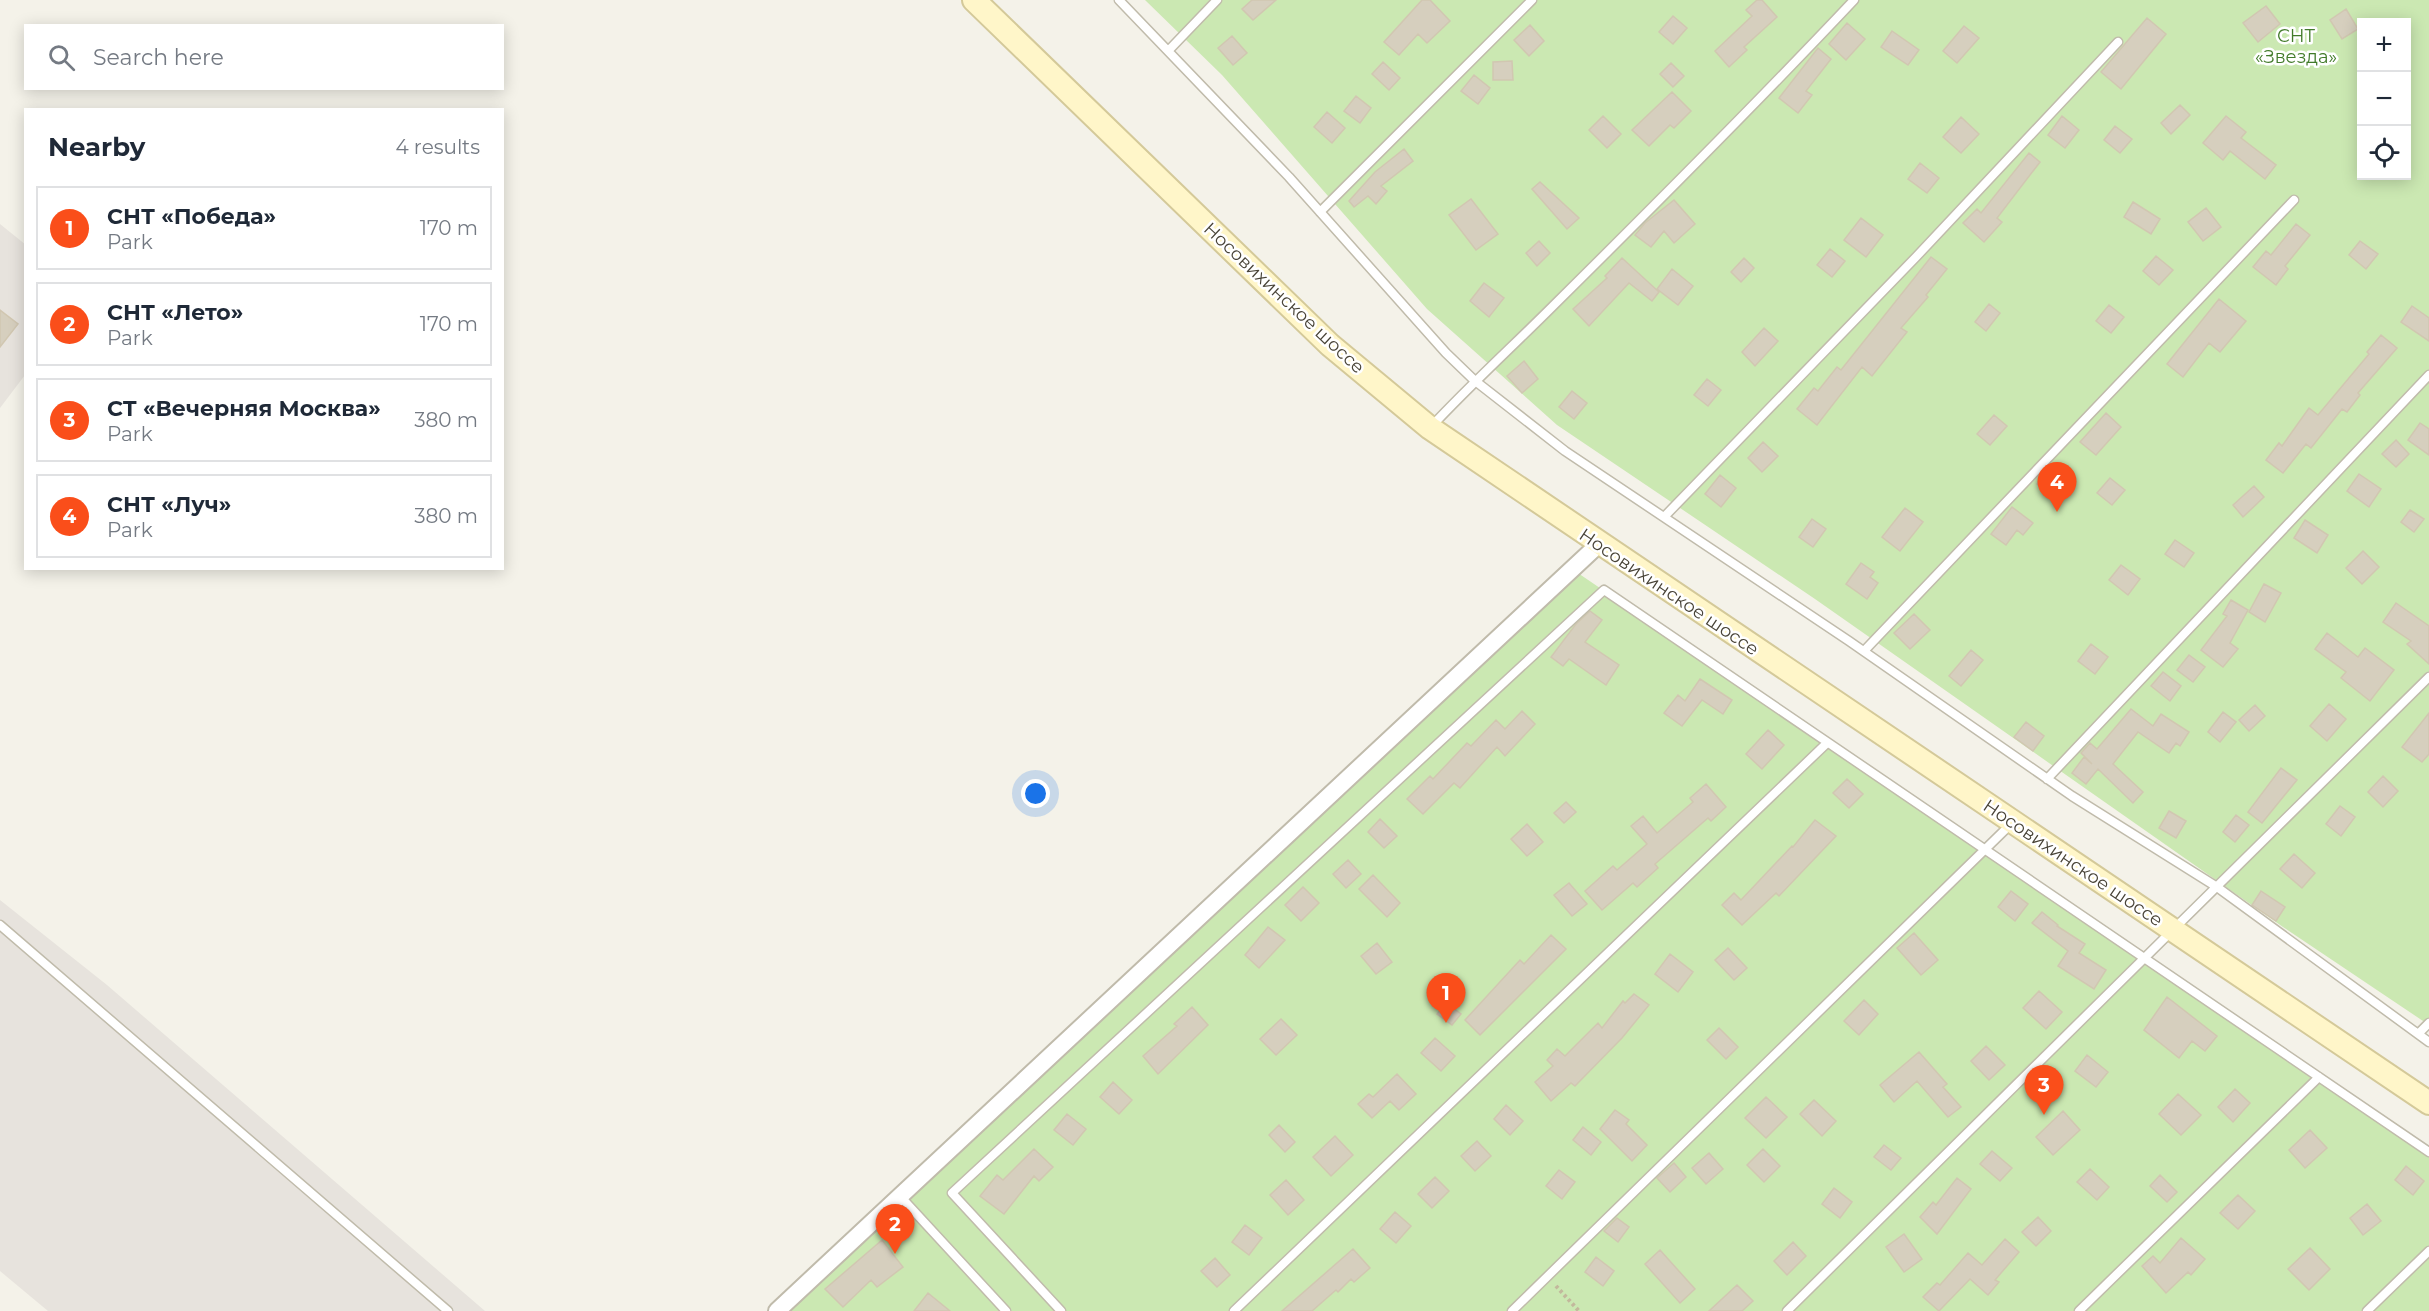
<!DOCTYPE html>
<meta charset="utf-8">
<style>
body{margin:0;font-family:Montserrat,sans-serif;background:#f2f2f3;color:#1f2937}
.controls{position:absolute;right:18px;top:18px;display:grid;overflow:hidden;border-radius:0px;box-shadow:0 3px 15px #0003}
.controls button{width:54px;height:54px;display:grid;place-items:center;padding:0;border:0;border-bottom:2px solid #e0e1e3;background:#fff;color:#1f2937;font:30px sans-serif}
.you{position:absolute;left:1036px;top:794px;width:21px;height:21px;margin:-15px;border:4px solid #fff;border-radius:50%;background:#1a73e8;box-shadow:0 0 0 9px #1a73e833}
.badge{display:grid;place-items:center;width:39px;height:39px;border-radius:50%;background:#fa4e1a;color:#fff;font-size:20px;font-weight:700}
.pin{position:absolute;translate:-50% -50px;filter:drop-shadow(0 2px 3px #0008)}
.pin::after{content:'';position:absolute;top:32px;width:21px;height:18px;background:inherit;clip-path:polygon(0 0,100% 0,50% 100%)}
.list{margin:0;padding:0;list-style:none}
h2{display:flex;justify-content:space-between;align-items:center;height:78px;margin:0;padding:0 24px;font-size:26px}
h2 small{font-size:20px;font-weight:400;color:#747a83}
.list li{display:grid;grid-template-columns:39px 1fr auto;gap:18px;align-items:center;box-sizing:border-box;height:84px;margin:0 12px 12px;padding:0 12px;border:2px solid #e0e1e3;border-radius:0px}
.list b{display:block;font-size:22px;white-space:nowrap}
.list p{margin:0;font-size:20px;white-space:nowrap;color:#747a83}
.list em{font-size:20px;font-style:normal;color:#747a83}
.icon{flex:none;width:33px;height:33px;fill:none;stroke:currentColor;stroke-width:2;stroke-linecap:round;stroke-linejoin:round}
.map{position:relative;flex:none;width:2429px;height:1311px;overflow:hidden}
.search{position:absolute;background:#fff;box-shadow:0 3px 15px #0003;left:24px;top:24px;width:480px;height:66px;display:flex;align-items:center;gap:15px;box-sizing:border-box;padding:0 21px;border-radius:0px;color:#747a83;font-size:22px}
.panel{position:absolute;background:#fff;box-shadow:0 3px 15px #0003;left:24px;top:108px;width:480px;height:462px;border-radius:0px}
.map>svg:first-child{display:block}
</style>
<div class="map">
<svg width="2429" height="1311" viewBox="0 0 2429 1311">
<rect width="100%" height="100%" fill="#f4f2e9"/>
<path fill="#e7e3dd" d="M0 224 26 245 25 375 0 408Z
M0 900 107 985 485 1311H48L0 1271Z"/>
<path fill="#cbe8b2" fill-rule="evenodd" d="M1145 0H2429V1025L2283 927 1815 599 1557 425 1427 309 1222 75ZM2362 22H2406V176H2362Z
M1572 569 2429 1152V1311H777Z"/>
<path fill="#d6cfbe" stroke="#d1c7b1" stroke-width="1.5" d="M1252 0H1276L1253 20 1242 9Z
M1422 0H1430L1450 21 1427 43 1418 34 1399 55 1384 42Z
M1757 0H1762L1777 17 1744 47 1747 50 1729 67 1715 51 1752 16 1746 10Z
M2266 6 2280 24 2258 42 2243 23Z
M2346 9 2358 29 2342 39 2330 20Z
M1673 16 1687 28 1673 44 1659 32Z
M2147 18 2166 34 2121 89 2101 72Z
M1847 23 1865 39 1846 60 1829 44Z
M1530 25 1544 41 1529 56 1514 40Z
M1964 26 1979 38 1957 63 1943 51Z
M1892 31 1919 50 1908 65 1881 47Z
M1232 36 1247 53 1233 65 1218 48Z
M1818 48 1831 59 1806 91 1812 95 1798 113 1779 98Z
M1512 61 1513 80H1493V62Z
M1383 62 1400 78 1389 90 1372 74Z
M1671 63 1684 76 1673 87 1660 74Z
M1474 75 1490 88 1478 104 1461 91Z
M1672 92 1691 111 1674 128 1670 125 1649 146 1632 130Z
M1356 96 1371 108 1360 123 1344 111Z
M2180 105 2190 115 2171 134 2161 123Z
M1327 112 1345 128 1332 143 1314 127Z
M1603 116 1621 134 1607 148 1589 130Z
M2062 116 2079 130 2065 148 2048 135Z
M2226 116 2246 132 2241 138 2276 165 2265 179 2230 151 2223 160 2203 143Z
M1961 117 1979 134 1961 153 1943 137Z
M2115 126 2132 139 2120 153 2104 140Z
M1404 149 1413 161 1381 186 1387 191 1376 204 1368 196 1354 207 1349 201 1375 172Z
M2029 153 2040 162 1997 218 2002 222 1984 242 1963 223 1977 209 1981 213Z
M1920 163 1939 178 1927 193 1908 179Z
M1540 182 1579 218 1567 229 1532 189Z
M1471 199 1498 234 1476 250 1449 215Z
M1674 200 1695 224 1674 243 1664 231 1651 247 1635 235 1645 223Z
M2133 202 2160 219 2151 234 2124 217Z
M2206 208 2221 227 2203 241 2188 222Z
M1861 218 1883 235 1866 257 1844 240Z
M2296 224 2310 235 2285 266 2288 269 2276 285 2253 267 2266 251 2271 255Z
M1539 241 1550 253 1537 266 1526 253Z
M2360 241 2378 254 2366 269 2349 255Z
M1830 249 1845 261 1832 277 1817 265Z
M2156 256 2173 270 2159 285 2143 271Z
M1931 257 1947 269 1926 295 1928 297 1901 328 1907 332 1872 376 1862 367 1817 425 1797 409 1814 388 1818 391 1837 367 1841 370Z
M1622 258 1659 292 1652 301 1629 283 1589 326 1573 309 1607 278 1605 276Z
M1744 258 1754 268 1741 282 1731 272Z
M1672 269 1693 286 1678 305 1657 289Z
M1484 283 1504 298 1489 317 1470 301Z
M2219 299 2246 321 2220 352 2209 343 2183 377 2167 364Z
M1989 304 2000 313 1986 331 1975 322Z
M2109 305 2124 317 2111 333 2096 321Z
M2412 306 2429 318V341L2401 322Z
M0 310 18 324 0 347Z
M1764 328 1778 341 1755 366 1742 352Z
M2381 335 2397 348 2358 393 2360 395 2347 412 2342 409 2311 448 2306 444 2283 473 2266 460 2279 443 2282 446 2309 408 2318 415 2369 354 2367 352Z
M1524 361 1538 379 1522 393 1507 376Z
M1707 379 1721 390 1708 406 1694 395Z
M1572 391 1587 403 1574 419 1559 407Z
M2106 413 2121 427 2096 455 2080 442Z
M1994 415 2007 426 1990 445 1977 434Z
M2420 423 2429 429V455L2408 440Z
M2396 440 2409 454 2396 467 2382 454Z
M1763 442 1778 456 1762 472 1748 458Z
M2050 468 2066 481 2052 498 2037 484Z
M2359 474 2381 489 2369 507 2347 491Z
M1720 475 1736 488 1721 507 1705 494Z
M2110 478 2125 490 2112 505 2097 493Z
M2254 486 2264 497 2243 517 2233 505Z
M2012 507 2033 523 2023 535 2017 530 2006 545 1991 534Z
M1905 508 1923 522 1900 551 1882 537Z
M2410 510 2424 519 2414 532 2401 522Z
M1812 519 1826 529 1813 547 1799 537Z
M2305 520 2328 535 2317 553 2294 538Z
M2175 540 2194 553 2184 567 2165 554Z
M2363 551 2379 567 2362 584 2346 568Z
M1861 563 1874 572 1870 577 1878 583 1867 599 1846 584Z
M2121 565 2140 579 2128 595 2109 580Z
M2264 584 2281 593 2265 622 2249 612Z
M2231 600 2248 610 2230 643 2238 649 2223 667 2201 650 2227 616 2223 614Z
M2396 603 2429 626V664L2407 644 2411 641 2383 622Z
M1590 611 1602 620 1585 642 1619 665 1606 685 1569 659 1563 666 1551 657 1576 624Z
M1914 614 1930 630 1910 649 1894 633Z
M2327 633 2358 657 2365 648 2394 670 2370 701 2341 678 2346 672 2315 649Z
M2091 644 2108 657 2095 674 2078 661Z
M1971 650 1983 660 1961 686 1949 676Z
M2189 655 2205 667 2193 682 2177 670Z
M2163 672 2181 686 2170 701 2151 686Z
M1700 679 1732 700 1723 714 1702 700 1682 726 1664 713 1678 695 1685 701Z
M2329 704 2346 719 2327 741 2310 726Z
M2255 705 2265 716 2249 731 2239 720Z
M2131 709 2153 726 2161 714 2189 732 2180 746 2176 743 2169 753 2138 732 2113 764 2143 792 2133 803 2098 769 2086 784 2072 773 2084 757 2092 764 2081 753 2090 743 2097 749Z
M1522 711 1535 724 1505 756 1497 747 1460 788 1454 783 1423 814 1407 799 1430 776 1433 779 1467 743 1471 746 1496 720 1505 729Z
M2223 712 2236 722 2220 742 2208 732Z
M2429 713V754L2422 762 2402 747Z
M2026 722 2044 736 2033 751 2014 737Z
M1768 730 1784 745 1762 769 1746 754Z
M2281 768 2297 780 2262 823 2248 812Z
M2383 776 2398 791 2383 807 2368 792Z
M1847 779 1863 794 1849 808 1833 793Z
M1706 784 1726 807 1711 821 1708 818 1655 864 1658 868 1637 887 1633 883 1602 910 1585 891 1613 866 1617 870 1647 844 1631 826 1643 816 1657 833 1693 802 1690 798Z
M1566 802 1576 812 1564 823 1554 813Z
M2340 806 2355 817 2341 836 2326 824Z
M2169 811 2186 821 2176 838 2159 828Z
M2236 815 2249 825 2235 842 2223 832Z
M1380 819 1397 836 1384 848 1368 832Z
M1815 820 1836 836 1779 896 1776 893 1742 925 1722 905 1734 893 1741 900 1792 846 1793 847Z
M1527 824 1543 842 1527 856 1511 839Z
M2294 854 2315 873 2302 888 2280 869Z
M1348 860 1361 874 1346 888 1333 874Z
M1373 875 1400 903 1387 917 1359 889Z
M1569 883 1587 904 1572 916 1554 895Z
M1303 887 1319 903 1301 921 1285 905Z
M2011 891 2028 904 2015 921 1998 907Z
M2261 891 2285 907 2276 921 2252 905Z
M2042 912 2058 925 2057 926 2085 944 2079 953 2106 970 2094 989 2058 966 2068 951 2032 923Z
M1268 927 1285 940 1259 968 1245 955Z
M1914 933 1938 960 1921 975 1897 948Z
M1551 935 1566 949 1480 1035 1465 1020 1520 960 1524 964Z
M1377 943 1392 962 1376 974 1361 956Z
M1728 948 1747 968 1734 980 1715 960Z
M1670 954 1693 972 1678 992 1655 974Z
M2039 991 2062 1012 2046 1029 2023 1008Z
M1634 994 1649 1005 1622 1038 1575 1086 1571 1083 1551 1101 1535 1082 1553 1066 1547 1060 1557 1049 1565 1056 1598 1023 1602 1028 1623 1001 1625 1003Z
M2167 997 2217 1036 2205 1051 2192 1041 2179 1058 2144 1030Z
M1864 1000 1878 1014 1859 1035 1844 1021Z
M1446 1003 1461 1014 1452 1025 1437 1014Z
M1192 1007 1208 1025 1158 1074 1143 1056 1177 1026 1174 1024Z
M1281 1019 1297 1035 1276 1055 1260 1039Z
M1719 1028 1738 1047 1726 1059 1707 1040Z
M1435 1038 1455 1056 1441 1071 1421 1053Z
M1986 1046 2005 1065 1989 1080 1971 1061Z
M1919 1052 1947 1084 1943 1087 1961 1107 1948 1117 1917 1081 1894 1102 1880 1085Z
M2087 1055 2108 1072 2096 1087 2075 1071Z
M1397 1074 1416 1094 1399 1110 1390 1101 1372 1118 1358 1104 1369 1094 1373 1097Z
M1113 1082 1132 1100 1119 1114 1100 1097Z
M2235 1089 2250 1103 2233 1122 2218 1107Z
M2178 1094 2201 1115 2181 1135 2159 1114Z
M1766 1097 1787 1117 1766 1138 1745 1118Z
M1814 1100 1836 1121 1822 1136 1800 1114Z
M1506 1105 1523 1121 1510 1135 1494 1119Z
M1615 1110 1629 1120 1626 1124 1647 1145 1632 1161 1600 1129Z
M2063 1111 2080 1130 2053 1155 2036 1137Z
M1067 1114 1086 1129 1073 1145 1054 1130Z
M1279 1125 1295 1142 1285 1152 1269 1135Z
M1583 1127 1601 1142 1591 1155 1573 1140Z
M2310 1130 2327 1148 2305 1168 2289 1150Z
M1335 1136 1353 1155 1331 1176 1313 1157Z
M1477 1141 1491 1156 1475 1171 1461 1156Z
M1884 1145 1901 1158 1891 1170 1874 1157Z
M1034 1149 1053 1167 1039 1181 1034 1176 1004 1214 980 1196 997 1175 1003 1180Z
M1763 1149 1780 1166 1764 1182 1747 1165Z
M1992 1151 2012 1168 2000 1181 1980 1164Z
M1709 1153 1723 1169 1706 1184 1692 1168Z
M1674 1163 1686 1177 1670 1192 1657 1178Z
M2406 1166 2424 1181 2413 1195 2395 1180Z
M2090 1169 2109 1187 2097 1200 2077 1182Z
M1559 1170 1575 1182 1562 1199 1546 1186Z
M2160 1175 2177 1192 2167 1202 2150 1186Z
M1435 1177 1449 1191 1432 1208 1418 1194Z
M1957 1178 1971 1189 1937 1234 1920 1217 1933 1202 1936 1205Z
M1286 1180 1304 1200 1288 1215 1270 1195Z
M1834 1188 1852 1202 1840 1218 1822 1204Z
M2238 1195 2255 1211 2238 1229 2220 1213Z
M2367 1204 2381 1221 2363 1235 2350 1218Z
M1395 1212 1411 1226 1396 1243 1380 1229Z
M2038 1217 2051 1231 2036 1246 2022 1232Z
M1617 1218 1629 1227 1618 1242 1604 1231Z
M1245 1225 1262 1238 1249 1255 1232 1242Z
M1904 1234 1922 1259 1904 1272 1886 1247Z
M2181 1238 2205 1259 2191 1275 2188 1272 2166 1293 2142 1266 2153 1256 2160 1263Z
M2005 1239 2019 1252 1995 1280 1999 1282 1988 1295 1970 1279 1939 1311 1923 1297 1937 1283 1940 1285 1968 1253 1982 1265Z
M882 1240 903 1267 877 1287 871 1280 843 1307 825 1289Z
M1793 1242 1806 1256 1787 1275 1774 1261Z
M2310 1248 2330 1269 2309 1290 2288 1269Z
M1353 1249 1370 1268 1354 1282 1351 1279 1338 1292 1336 1290 1312 1311H1282Z
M1660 1250 1695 1289 1680 1303 1645 1264Z
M1596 1257 1614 1271 1603 1286 1585 1272Z
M1215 1258 1230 1275 1217 1287 1201 1271Z
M1737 1285 1753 1301 1742 1311H1709Z
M928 1293 950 1311H914Z"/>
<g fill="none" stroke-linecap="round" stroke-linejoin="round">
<g stroke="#c0bbab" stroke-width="11">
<path id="service" d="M1119 0 1289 177 1446 353 1474 380 1565 451 1849 641 2072 796 2217 887 2429 1042
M1169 50 1217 0
M1320 212 1532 0
M1430 428C1470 385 1512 347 1553 306 1655 205 1756 104 1854 0
M1664 517 1916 257 2118 42
M1864 651 2294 200
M2047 779 2429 375
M0 925 448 1311
M2418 1034 2429 1023
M900 1196 1006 1311
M1061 1311 952 1193 1604 590 2429 1152
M1234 1311 1827 743
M1512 1311 2012 823
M1787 1311 2429 677
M2079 1311 2319 1077
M2367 1311 2429 1251"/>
</g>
<g stroke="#c0bbab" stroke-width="20">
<path id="minor" d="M777 1311 1599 544"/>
</g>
<g stroke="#d4c999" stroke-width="26">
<path id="secondary" d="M974 0 1330 345 1430 428 2429 1103"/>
</g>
<path stroke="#c2b89c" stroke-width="4" stroke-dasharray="3 3" stroke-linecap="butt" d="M1556 1286 1579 1311"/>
<use href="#service" stroke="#fff" stroke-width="8"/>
<use href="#minor" stroke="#fff" stroke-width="16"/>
<use href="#secondary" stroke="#fff6c9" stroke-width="22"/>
</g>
<g text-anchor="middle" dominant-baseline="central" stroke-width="5" stroke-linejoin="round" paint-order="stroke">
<g font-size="18" fill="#427b2a" stroke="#fff">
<text x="2296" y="36">СНТ<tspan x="2296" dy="21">«Звезда»</tspan></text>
</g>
<g font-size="18" fill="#484337" stroke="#fff">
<text transform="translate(1284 298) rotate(43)">Носовихинское шоссе</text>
<text transform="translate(1669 592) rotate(34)">Носовихинское шоссе</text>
<text transform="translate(2073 863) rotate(34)">Носовихинское шоссе</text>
</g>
</g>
</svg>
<div class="controls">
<button>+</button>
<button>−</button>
<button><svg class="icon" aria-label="locate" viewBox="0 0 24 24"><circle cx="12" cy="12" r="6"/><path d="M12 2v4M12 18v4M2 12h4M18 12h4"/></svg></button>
</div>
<div class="you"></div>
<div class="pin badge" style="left:1446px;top:1023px">1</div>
<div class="pin badge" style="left:895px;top:1254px">2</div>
<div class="pin badge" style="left:2044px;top:1115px">3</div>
<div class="pin badge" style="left:2057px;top:512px">4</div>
<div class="search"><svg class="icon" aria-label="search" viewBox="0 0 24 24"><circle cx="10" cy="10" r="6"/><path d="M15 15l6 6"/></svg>Search here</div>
<section class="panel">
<h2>Nearby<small>4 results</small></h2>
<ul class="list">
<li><span class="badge">1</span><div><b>СНТ «Победа»</b><p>Park</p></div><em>170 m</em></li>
<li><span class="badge">2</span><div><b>СНТ «Лето»</b><p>Park</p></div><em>170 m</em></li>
<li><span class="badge">3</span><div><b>СТ «Вечерняя Москва»</b><p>Park</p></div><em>380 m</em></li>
<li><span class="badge">4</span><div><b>СНТ «Луч»</b><p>Park</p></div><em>380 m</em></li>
</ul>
</section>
</div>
